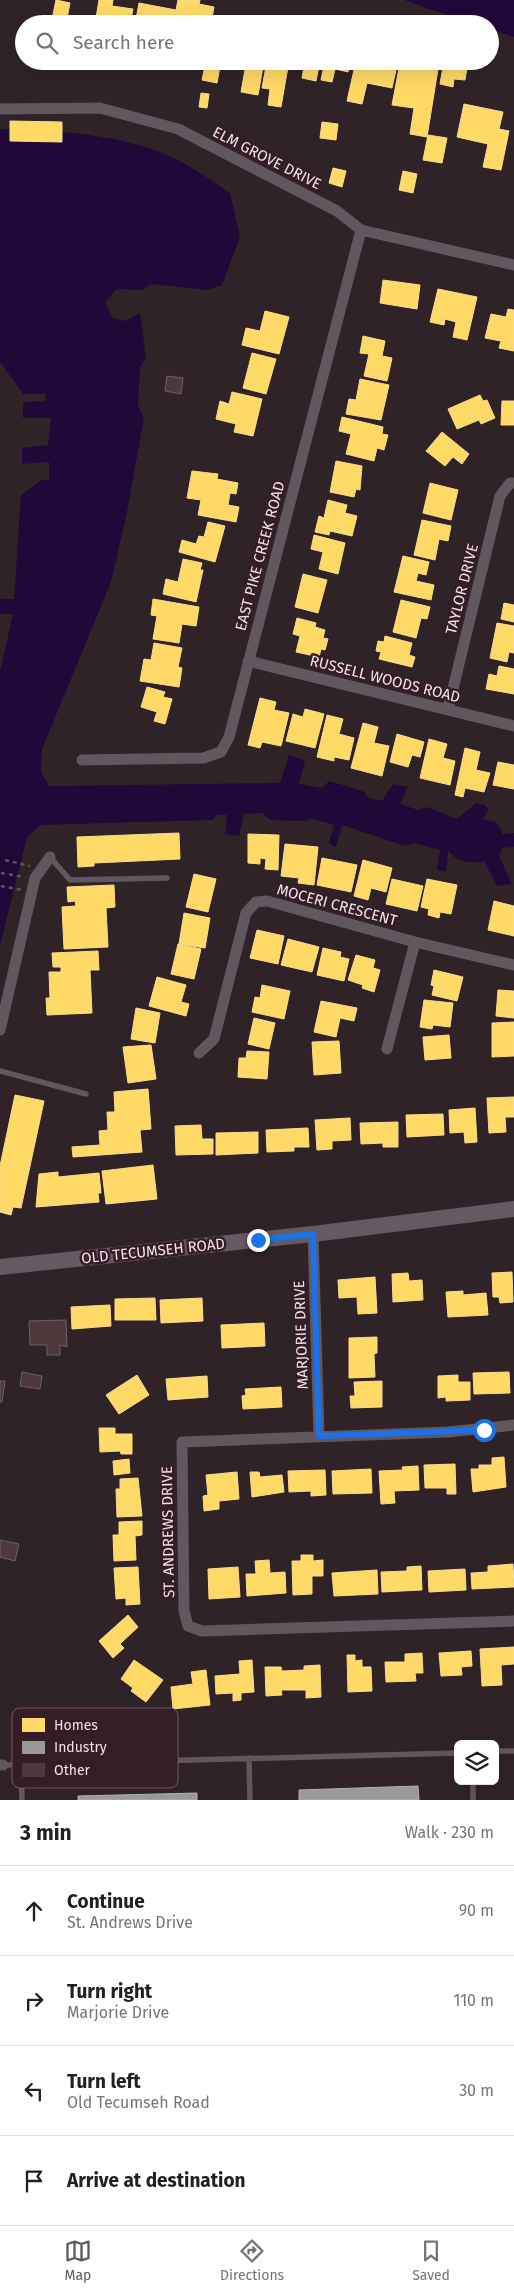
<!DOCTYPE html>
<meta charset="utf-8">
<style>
body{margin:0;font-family:"Fira Sans",sans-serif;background:#f6f6f6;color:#202124}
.controls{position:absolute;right:15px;bottom:15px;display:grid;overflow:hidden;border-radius:8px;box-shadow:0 5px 20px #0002}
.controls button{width:45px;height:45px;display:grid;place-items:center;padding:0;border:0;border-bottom:1px solid #e0e0e0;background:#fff;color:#202124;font:25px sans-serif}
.stop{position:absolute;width:15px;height:15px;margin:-11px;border:4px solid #1a73e8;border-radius:50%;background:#fff}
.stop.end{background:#1a73e8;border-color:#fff;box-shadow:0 1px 5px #0008}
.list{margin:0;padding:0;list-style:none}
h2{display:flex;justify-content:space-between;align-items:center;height:65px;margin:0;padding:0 20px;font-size:21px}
h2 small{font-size:16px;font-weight:400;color:#757577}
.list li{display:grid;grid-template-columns:32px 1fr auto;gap:15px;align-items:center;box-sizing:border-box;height:90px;padding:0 20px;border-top:1px solid #e0e0e0}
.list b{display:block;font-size:19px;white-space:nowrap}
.list p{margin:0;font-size:16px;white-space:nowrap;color:#757577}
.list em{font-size:16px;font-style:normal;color:#757577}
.icon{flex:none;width:28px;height:28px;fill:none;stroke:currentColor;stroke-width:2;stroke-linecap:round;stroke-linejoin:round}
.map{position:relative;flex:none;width:514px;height:1800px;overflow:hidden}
.search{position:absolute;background:#fff;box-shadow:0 5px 20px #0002;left:15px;right:15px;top:15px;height:55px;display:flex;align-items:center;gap:12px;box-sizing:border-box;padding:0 18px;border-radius:28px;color:#757577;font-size:19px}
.sheet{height:425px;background:#fff}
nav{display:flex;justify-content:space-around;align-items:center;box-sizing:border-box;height:70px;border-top:1px solid #e0e0e0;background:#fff;font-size:14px;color:#757577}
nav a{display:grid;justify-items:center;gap:2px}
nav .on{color:#60595e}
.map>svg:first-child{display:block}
</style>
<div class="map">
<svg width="514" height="1800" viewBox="0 0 514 1800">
<rect width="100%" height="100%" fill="#2f2328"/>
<path fill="#200838" d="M404 0H514V37L490 29V24H474Z
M0 129C50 130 101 133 149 148 176 156 207 177 230 193L240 237 222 285 207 290 152 284 141 290 117 289 105 302 113 318 125 321 140 313 146 357 140 368 138 407 144 418 127 512 111 582 42 749 41 772 49 786 280 783 289 755 305 761 299 784 322 788 329 781 363 791 369 798 382 801 393 784 408 787 400 804 418 810 427 807 457 819 476 803 485 805 489 810 482 819 496 822 503 834 514 833V847L502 848 499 856 512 884 497 886 484 861C470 865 457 861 448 851L446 872 437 870 440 850 414 843 405 846 342 825 336 847 329 843 334 825 311 818 306 821 270 820 263 813 244 814 239 836 225 834 227 815H217L212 820 40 825 27 837 0 945V672L13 614H0V599H14L21 495 40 481 49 479V462L22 464V448L48 445 51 418H23V402L45 401 46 394H23L0 362Z"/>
<path fill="#ffd966" stroke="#fbdb8d" d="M56 0 70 3 66 24H51Z
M99 0H113L112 6 133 9 130 24H95Z
M178 0H200L199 4 214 7 211 24H135L139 3 176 10Z
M206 61H221L217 83 202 80Z
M239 61H264L258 95 241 92 246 64Z
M267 61H289L281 107 268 105 270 89 262 88Z
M305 61H320L316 81 302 78Z
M325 61H351L348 72 335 69 332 82 321 80Z
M356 61H398L392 88 367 83 362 104 347 101Z
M444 61H468L465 80 454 79 453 87 440 84Z
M400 63 438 69 427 137 410 134 414 108 392 105Z
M201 93 209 94 207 108 199 107Z
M464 104 503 112 499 129 509 131 501 170 483 167 488 144 457 137Z
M10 121 62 122V142L10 141Z
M322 122 338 124 336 140 320 138Z
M428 135 447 138 442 163 423 160Z
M333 168 346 171 342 187 329 183Z
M403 171 417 174 413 193 399 190Z
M383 280 420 285 417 309 380 303Z
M438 289 477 297 467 340 453 337 456 322 445 319 444 325 430 322Z
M508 309 514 310V351L499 348 501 341 485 338 491 314 506 317Z
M265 311 289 317 279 354 242 345 246 328 260 331Z
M363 336 385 341 382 356 392 358 387 381 364 376 369 354 360 353Z
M252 353 276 359 266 394 243 388Z
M360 379 389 385 381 420 346 414 349 399 356 400Z
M232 392 262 399 253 436 234 432 236 424 216 419 220 401 229 404Z
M480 395 483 401 487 400 495 418 481 424 479 420 457 429 448 409Z
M502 401H514V425H501Z
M342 417 383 427 382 434 388 435 384 450 377 448 374 461 346 454 351 434 339 431Z
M442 432 469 454 462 464 453 457 445 466 426 451Z
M336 461 362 466 360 490 356 489 354 497 330 492Z
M192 471 218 474 217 479 238 483 236 494 230 493 228 505 239 507 236 522 198 515 201 500 187 498Z
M430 483 458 490 451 520 423 513Z
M328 500 347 505 345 513 357 516 352 536 330 531 329 535 315 532 319 516 324 518Z
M422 520 451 526 448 541 439 539 435 560 414 555Z
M208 522 225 526 215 562 179 552 182 540 196 544 199 536 204 537Z
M314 535 345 543 338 574 319 569 323 552 311 549Z
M403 556 429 562 426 575 418 573 416 581 434 585 431 600 394 592Z
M183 559 202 563 200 570H203L196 602 163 594 166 579 178 582Z
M303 574 327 580 318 613 295 607Z
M153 599 199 607 196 626 182 624 179 643 153 639 157 616 151 615Z
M401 600 430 607 427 619 421 618 416 638 393 632Z
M504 603 514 605V622L501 619Z
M297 618 316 623 315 627 325 630 323 638 328 639 325 650 321 649 319 657 296 652 300 636 293 634Z
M497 623 514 626V653L509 652 507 662 490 658Z
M385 636 412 643 409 655 415 657 412 667 379 659 381 652 376 651 378 641 384 642Z
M154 643 182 648 178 667 182 668 179 687 140 681 144 659 151 660Z
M499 666 514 669V694L486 689 489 674 497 676Z
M147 687 165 692 163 697 172 699 165 724 154 721 157 712 141 707Z
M260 698 276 702 274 710 289 713 281 746 262 742 260 748 248 745Z
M305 709 324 714 315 748 286 741 293 714 303 717Z
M327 715 343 719 339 734 354 738 349 760 334 757V761L317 757Z
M363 723 378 727 374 743 389 746 382 776 351 768Z
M397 734 424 742 420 757 412 755 408 767 390 762Z
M429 739 447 744 443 758 455 761 450 785 420 778Z
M465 748 480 752 476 770 490 773 484 792 465 788 463 797 455 795Z
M498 762 514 765V789L493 785Z
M179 833 180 859 94 863V866L78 867 77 837Z
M248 834 279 835 278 870 265 869 266 859 260 858V864L248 863Z
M285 844 318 847 314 885 298 883 299 878 281 876Z
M322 858 357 865 351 892 317 885Z
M363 860 392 868 386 892 371 888 368 900 354 896Z
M194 874 216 879 208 912 186 907Z
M392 879 423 886 417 911 386 904Z
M427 879 457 885 451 914 440 912 439 918 428 915 429 909 421 907Z
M114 885 115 907 106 908 108 947 64 949 62 907 76 906 75 901 68 902 67 887Z
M494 901 514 906V936L488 930Z
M184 913 210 918 205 948 179 944Z
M257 930 284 936 278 964 250 958Z
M288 939 319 947 312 972 281 965Z
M178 944 201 949 194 979 171 974Z
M323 948 341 952 340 957 349 959 344 981 317 975Z
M98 951 99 970H90L92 1013 47 1015 46 998H50L49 972H61V967H53L52 953Z
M356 955 375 960 373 968 380 970 374 992 362 988 363 985 348 980Z
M434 970 463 977 457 1001 432 995 434 986 431 985Z
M157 977 186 985 181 1002 189 1004 186 1016 149 1006Z
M262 985 290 991 284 1019 252 1012 255 997 260 998Z
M498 990 514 991V1018L496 1016Z
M424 1000 453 1003 450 1027 433 1025 432 1029 420 1027Z
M321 1001 357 1008 354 1021 340 1018 336 1037 314 1032Z
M136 1008 160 1013 155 1043 131 1039Z
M254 1018 275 1023 269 1049 248 1044Z
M514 1022V1056L492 1057V1023Z
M449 1035 451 1058 425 1060 423 1037Z
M339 1041 341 1073 314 1075 312 1042Z
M151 1045 156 1079 128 1083 123 1047Z
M247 1051 269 1052 267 1079 238 1077 239 1058H246Z
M148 1089 151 1129 140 1130 142 1152 73 1157 72 1147 100 1145 99 1131 108 1130 107 1112H115L114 1092Z
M15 1095 44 1101 21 1208 13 1207 11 1215 0 1212V1166Z
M514 1097V1117H505L506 1132 489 1133 487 1098Z
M475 1108 477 1142 465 1143 464 1132 450 1133 449 1110Z
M443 1114 444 1135 407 1137 406 1115Z
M350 1118 351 1140 332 1141V1149L317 1150 315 1120Z
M398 1122V1147H383V1143L361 1144 360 1123Z
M201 1125 202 1139H213V1154L176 1155 175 1126Z
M308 1128 309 1147H294V1151L267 1152 266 1130Z
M258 1132V1153L216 1155V1133Z
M153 1165 157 1199 106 1204 102 1171Z
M58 1172V1177L99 1173 101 1193H98L99 1202 36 1207 39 1174Z
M512 1272 513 1302 500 1303 499 1297H493L492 1273Z
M408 1273 409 1281 422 1280 423 1300 393 1302 392 1274Z
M375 1277 377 1313 358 1314 357 1297 339 1298 338 1280Z
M463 1291V1295L486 1293 488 1315 448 1317 446 1292Z
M155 1298 156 1320H115V1299Z
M202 1298 203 1321 161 1323 160 1300Z
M110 1305 111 1326 72 1329 71 1307Z
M264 1323 265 1346 222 1348 221 1325Z
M377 1337V1353L374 1354 375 1377 349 1378V1338Z
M509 1372 510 1393 474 1394 473 1373Z
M137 1375 149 1395 119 1414 106 1395Z
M458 1375V1382H470V1400L446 1401V1397L438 1398V1376Z
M207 1376 208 1397 168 1400 166 1379Z
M382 1381V1407L351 1408 350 1396H355L354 1382Z
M281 1387 282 1407 243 1409 242 1396 246 1395 245 1389Z
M99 1428H115V1434H132V1454H121L120 1451 100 1452Z
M504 1457 506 1487 473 1492 471 1469H479V1465H492V1458Z
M129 1459 130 1473 114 1475 113 1461Z
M455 1464 456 1494H447V1488H425L424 1465Z
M418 1466 419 1490 394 1491 395 1503 381 1504 379 1471 403 1470 402 1467Z
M371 1469 372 1493 333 1494 332 1471Z
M325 1470 326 1495 311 1496V1491L289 1492 288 1471Z
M237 1472 239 1499 219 1501V1509L204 1511 203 1496 208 1495 206 1475Z
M250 1472H259L260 1477 282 1475 284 1492 252 1497Z
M138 1478 142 1516 117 1517 116 1489H120V1479Z
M142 1521V1535L135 1536 136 1560 114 1561 113 1535H119V1522Z
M301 1555H313V1561L323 1560V1576H312V1594L293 1595 292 1561H301Z
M269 1560 270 1573 285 1572 286 1593 247 1596 246 1574H256L255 1561Z
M513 1564 514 1587 472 1589 471 1573 488 1572V1566Z
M421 1566 422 1590 382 1592 381 1572 407 1571V1567Z
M138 1567 140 1604 126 1605V1598L116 1599 114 1568Z
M238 1567 240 1597 209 1599 208 1569Z
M465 1569 466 1590 429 1592 428 1571Z
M377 1570 378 1594 334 1596 332 1573Z
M128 1615 138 1627 120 1644 124 1648 113 1658 99 1641Z
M514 1647V1664L501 1665 502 1685 482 1686 480 1649Z
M471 1651 472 1666 461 1667 462 1675 441 1676 439 1653Z
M422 1653 423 1673H415L416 1681 386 1682 385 1662H405V1654Z
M347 1655H355V1661L362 1660V1667H371L372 1691 348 1692Z
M134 1660 163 1680 146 1702 131 1691 133 1688 121 1679Z
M252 1660 254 1692 241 1693V1700L233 1701V1693L216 1694 215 1676 240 1674 239 1661Z
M320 1665 321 1697 306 1698V1690H281L282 1695 266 1696 265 1667H281L282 1671 304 1670V1666Z
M206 1670 210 1705 173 1709 171 1687 193 1684 191 1672Z"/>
<path fill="#999" stroke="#b4afb0" d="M418 1786 419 1800H299V1790Z
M197 1793V1800H78V1796Z"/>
<path fill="#4e383b" stroke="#6d6163" d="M167 376 183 378 181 394 165 391Z
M66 1320 67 1347 60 1345V1355H47V1345H30L29 1321Z
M22 1372 42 1376 40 1389 20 1386Z
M0 1381H5L2 1402H0Z
M0 1540 19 1544 15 1561 0 1557Z"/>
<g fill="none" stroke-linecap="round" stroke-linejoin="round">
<path stroke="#5e545b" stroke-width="2.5" stroke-dasharray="4 4" stroke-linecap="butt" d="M5 860 30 866
M1 873 25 877
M1 886 22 890"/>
<path stroke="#62575f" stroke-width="5.5" d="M50 857 70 880 167 878
M0 1071 86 1094
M495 1751H514
M249 1758 250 1800
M3 1765 458 1753
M21 1765 22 1800
M473 1781V1800"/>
<path stroke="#62575f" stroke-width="11" d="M0 109 100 108 178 129 337 211 361 230 514 265
M248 661 514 726
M448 709 500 496 510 483H514
M82 760 203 758 221 752 229 737 361 230
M0 1030 35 878 50 857
M387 1049 415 942
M199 1053 214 1039 246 913 256 902 267 901 415 942 514 965
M313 1234 319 1436
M514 1425 448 1432 182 1442 184 1611 188 1626 202 1631 514 1621
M0 1765H3"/>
<path stroke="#655964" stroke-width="16" d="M0 1267 313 1234 514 1209"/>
</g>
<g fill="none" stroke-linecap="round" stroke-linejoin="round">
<path stroke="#1a73e8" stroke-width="6" d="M258 1240 313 1234 319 1436 484 1430"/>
</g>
<g text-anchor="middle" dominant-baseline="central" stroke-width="5" stroke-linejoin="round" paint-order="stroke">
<g font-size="15" fill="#f2e1e7" stroke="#351d27">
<text transform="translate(267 158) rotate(27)">ELM GROVE DRIVE</text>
<text transform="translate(260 556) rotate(-75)">EAST PIKE CREEK ROAD</text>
<text transform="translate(462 589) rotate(-76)">TAYLOR DRIVE</text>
<text transform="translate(385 679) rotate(14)">RUSSELL WOODS ROAD</text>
<text transform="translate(337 905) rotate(15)">MOCERI CRESCENT</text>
<text transform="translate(153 1251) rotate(-6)">OLD TECUMSEH ROAD</text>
<text transform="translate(301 1335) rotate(-92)">MARJORIE DRIVE</text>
<text transform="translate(168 1532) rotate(-91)">ST. ANDREWS DRIVE</text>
</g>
</g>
<rect x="12" y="1708" width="166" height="80" rx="8" fill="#351d27" stroke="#6e5861" stroke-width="1"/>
<rect x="22" y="1718" width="23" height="14" fill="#ffd966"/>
<rect x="22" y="1741" width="23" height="13" fill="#999"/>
<rect x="22" y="1763" width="23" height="14" fill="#4e383b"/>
<g font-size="14" fill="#f2e1e7">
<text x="54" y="1730">Homes</text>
<text x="54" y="1752">Industry</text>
<text x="54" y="1775">Other</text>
</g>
</svg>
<div class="controls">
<button><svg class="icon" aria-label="layers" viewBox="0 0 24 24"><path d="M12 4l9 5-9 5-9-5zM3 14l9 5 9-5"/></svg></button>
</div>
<div class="stop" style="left:484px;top:1430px"></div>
<div class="stop end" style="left:258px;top:1240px"></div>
<div class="search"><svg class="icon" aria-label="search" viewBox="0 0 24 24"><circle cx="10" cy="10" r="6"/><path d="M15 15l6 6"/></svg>Search here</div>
</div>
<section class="sheet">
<h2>3 min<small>Walk · 230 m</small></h2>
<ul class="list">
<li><svg class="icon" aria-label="ahead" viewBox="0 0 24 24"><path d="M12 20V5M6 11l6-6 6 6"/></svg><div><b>Continue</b><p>St. Andrews Drive</p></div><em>90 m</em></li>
<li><svg class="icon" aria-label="right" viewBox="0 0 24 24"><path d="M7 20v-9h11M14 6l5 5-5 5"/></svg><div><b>Turn right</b><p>Marjorie Drive</p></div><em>110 m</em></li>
<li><svg class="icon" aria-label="left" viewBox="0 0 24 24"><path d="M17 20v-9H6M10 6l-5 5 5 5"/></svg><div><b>Turn left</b><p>Old Tecumseh Road</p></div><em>30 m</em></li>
<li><svg class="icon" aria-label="arrive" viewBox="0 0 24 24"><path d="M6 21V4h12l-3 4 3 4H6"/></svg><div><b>Arrive at destination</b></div></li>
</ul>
</section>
<nav>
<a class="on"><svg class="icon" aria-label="map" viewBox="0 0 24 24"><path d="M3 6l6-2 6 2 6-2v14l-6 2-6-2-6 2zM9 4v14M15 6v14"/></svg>Map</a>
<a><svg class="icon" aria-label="directions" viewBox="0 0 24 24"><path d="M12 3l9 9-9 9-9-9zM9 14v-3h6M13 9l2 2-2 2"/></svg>Directions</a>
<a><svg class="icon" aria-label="saved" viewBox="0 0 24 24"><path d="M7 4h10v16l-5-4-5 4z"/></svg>Saved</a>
</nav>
